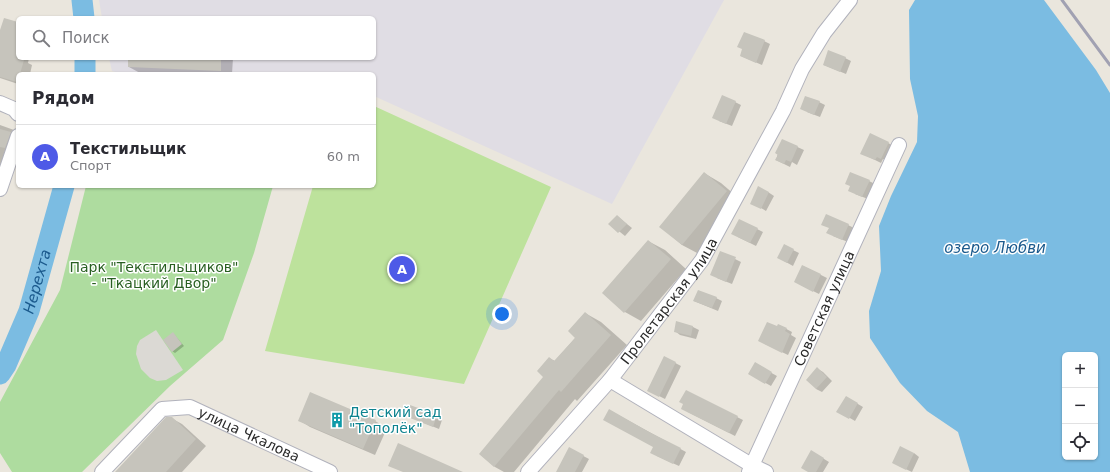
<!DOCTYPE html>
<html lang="ru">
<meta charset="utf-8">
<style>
body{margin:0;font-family:"DejaVu Sans",sans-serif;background:#f2f2f3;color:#2b2b33}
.controls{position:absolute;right:12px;bottom:12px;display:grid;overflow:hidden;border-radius:6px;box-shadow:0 1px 3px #0004}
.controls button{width:36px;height:36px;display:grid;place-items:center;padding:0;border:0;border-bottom:1px solid #e1e1e2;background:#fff;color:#2b2b33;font:20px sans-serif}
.you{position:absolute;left:502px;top:314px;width:14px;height:14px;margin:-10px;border:3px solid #fff;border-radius:50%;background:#1a73e8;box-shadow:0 0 0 6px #1a73e833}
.badge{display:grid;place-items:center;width:26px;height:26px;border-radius:50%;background:#4e5ae7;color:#fff;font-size:13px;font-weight:700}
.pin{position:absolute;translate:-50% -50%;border:2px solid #fff;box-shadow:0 1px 4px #0006}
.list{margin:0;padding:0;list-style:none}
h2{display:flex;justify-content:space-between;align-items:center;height:52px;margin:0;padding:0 16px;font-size:17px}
h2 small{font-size:13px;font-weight:400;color:#7c7c81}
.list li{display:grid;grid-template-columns:26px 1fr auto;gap:12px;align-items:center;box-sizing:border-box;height:64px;padding:0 16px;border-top:1px solid #e1e1e2}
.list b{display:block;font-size:15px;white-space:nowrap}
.list p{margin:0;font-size:13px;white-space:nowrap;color:#7c7c81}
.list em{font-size:13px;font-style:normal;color:#7c7c81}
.icon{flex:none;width:22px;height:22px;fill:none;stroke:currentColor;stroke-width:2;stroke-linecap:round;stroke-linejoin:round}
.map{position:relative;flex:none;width:1110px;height:472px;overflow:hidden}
.search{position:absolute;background:#fff;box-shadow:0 1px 3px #0004;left:16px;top:16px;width:360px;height:44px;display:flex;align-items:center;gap:10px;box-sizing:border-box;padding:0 14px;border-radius:6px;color:#7c7c81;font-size:15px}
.panel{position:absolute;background:#fff;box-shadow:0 1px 3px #0004;left:16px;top:72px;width:360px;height:116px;border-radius:6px}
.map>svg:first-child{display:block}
</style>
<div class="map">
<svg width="1110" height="472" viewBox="0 0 1110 472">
<rect width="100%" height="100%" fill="#eae6dd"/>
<path fill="#e0dde4" d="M99 0H724L612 204 374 96V74H122L112 71 109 58H374V18H102Z"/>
<path fill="#aedc9f" d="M86 186H273L254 253 223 340 170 386 82 472H12L0 453V402L60 290Z"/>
<path fill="#bde29c" d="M374 106 551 187 464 384 265 351 313 186H374Z"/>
<path fill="#dbd9d4" d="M156 330 183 370 166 380 157 381 150 378 141 369 136 354 137 346 140 340Z"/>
<path fill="#7bbce2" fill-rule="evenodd" d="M915 0H1044L1096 70 1110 93V472H970L958 432 927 411 900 383 870 338 869 311 881 271 879 226 891 196 917 142 918 116 910 79 909 10ZM1065 355H1095V457H1065Z"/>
<path fill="#0003" d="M18 23V58H29L28 63 32 65 30 74H18V84L0 78V33Z
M764 41 770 44 762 65 741 56Z
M129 58H233L232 74 140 73 129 67Z
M845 58 851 61 846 74 824 65Z
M735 102 741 105 732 126 719 121Z
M819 102 825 105 820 117 807 112Z
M0 125 14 130 0 182Z
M782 140 804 150 797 165 792 162 790 167 776 160Z
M888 143 894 146 887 161 883 159 881 163 867 156Z
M704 173 721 183 742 201 699 254 682 245 661 227Z
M869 181 875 184 868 199 855 194Z
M768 192 774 196 766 211 756 205Z
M617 216 632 228 625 236 610 224Z
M848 225 854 228 848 242 833 236Z
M757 229 763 232 756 246 738 237Z
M648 241 665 250 686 269 641 321 625 312 603 293Z
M785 246 799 253 793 266 784 261Z
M721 252 741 262 732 284 717 278Z
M803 266 827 278 819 294 801 285Z
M716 298 722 301 718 311 694 301Z
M585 313 601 322 627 345 577 401 575 399 514 472H504L495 467 480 454 545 376 549 358 555 361 576 337Z
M677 322 693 327 699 330 696 339 680 335 675 331Z
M779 325 792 332 791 335 796 338 788 355 765 344Z
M173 333 184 346 175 353 172 351Z
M664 357 681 366 665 399 653 393Z
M755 364 777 376 771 386 749 374Z
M818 369 823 372 832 381 822 392 816 389Z
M846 397 863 407 855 421 838 411Z
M410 406 442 420 439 429 407 416Z
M609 410 686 452 679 466 657 456 654 447Z
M688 412 737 417 743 420 735 436Z
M171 418 182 424 206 446 182 472H117Z
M299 420 375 421 387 428 375 455 310 427Z
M570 449 589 459 582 472H558Z
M811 451 829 462 823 472H810Z
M914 453 919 457 912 472 899 466Z"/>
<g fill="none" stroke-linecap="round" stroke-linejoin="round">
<g stroke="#7bbce2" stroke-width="21">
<path d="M82 0 84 18"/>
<path d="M85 74V58"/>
<path id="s1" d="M0 374 6 365 29 311 64 186"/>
</g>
</g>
<path fill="#c6c4bc" d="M4 18 18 22V58L24 60 20 74H18L17 82 0 77V30Z
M744 32 765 40 756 63 740 56 742 49 737 47Z
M828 50 846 57 840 72 823 65Z
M128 58H221V71L128 67Z
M722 95 736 101 726 124 712 118Z
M805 96 820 101 814 115 800 109Z
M0 129 11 132 5 148 0 147Z
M870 133 889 142 881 159 877 157 875 160 860 154Z
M782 139 798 146 791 162 786 160 784 164 775 160 778 155 775 153Z
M704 172 727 191 682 245 659 227Z
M850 172 870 180 862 197 848 191 850 186 845 184Z
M758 186 769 192 761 209 750 204Z
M826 214 849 224 842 240 826 233 829 228 821 225Z
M617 215 627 224 618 233 608 224Z
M739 219 758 228 750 243 731 234Z
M648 240 671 259 624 313 602 293Z
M784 244 794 249 787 263 777 258Z
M720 251 736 257 726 282 710 275Z
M802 265 821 274 813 292 794 282Z
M698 290 717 297 712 308 693 301Z
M585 312 611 335 561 392 559 390 494 467 479 454 543 377 537 371 549 357 554 361 575 338 568 331Z
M676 321 693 326 691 336 674 332Z
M767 322 777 326 778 324 787 328 785 331 790 334 782 353 758 341Z
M173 332 182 344 172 352 163 340Z
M664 356 676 362 659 397 647 391Z
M755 362 772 372 765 384 748 374Z
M817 367 827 377 816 389 806 380Z
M686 390 738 416 729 433 681 409 683 404 679 402Z
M310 392 376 420 363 449 298 421Z
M846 396 858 403 849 419 836 412Z
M410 405 437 415 433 427 405 416Z
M609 409 649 432 681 448 673 464 650 453 653 447 603 420Z
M166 417H172L196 439 166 472H115Z
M398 443 463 472H403L388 466Z
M900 446 914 453 906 470 892 463Z
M569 447 584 455 575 472H556Z
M811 450 824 458 816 472H808L801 468Z"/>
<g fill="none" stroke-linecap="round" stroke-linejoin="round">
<g stroke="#b1b2bc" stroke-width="16">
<g id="street">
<path d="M0 103 14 109 18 114"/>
<path d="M0 189 18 136"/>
<path d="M610 380 753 466 766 472"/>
<path id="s2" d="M102 472 162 409 190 407 330 472"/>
<path id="s3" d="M528 472 610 380 702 260 783 111 802 69 824 33 850 0"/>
<path id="s4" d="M749 472 899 145"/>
</g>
</g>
<use href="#street" stroke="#fff" stroke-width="14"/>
<path stroke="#a1a1b2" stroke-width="3" d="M1062 0 1110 65"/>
</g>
<defs>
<g id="building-bare" transform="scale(1.2)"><path d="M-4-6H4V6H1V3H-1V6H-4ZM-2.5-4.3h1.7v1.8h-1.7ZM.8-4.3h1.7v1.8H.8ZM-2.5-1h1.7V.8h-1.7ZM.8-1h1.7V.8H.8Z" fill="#0f9aa8" stroke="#fff" stroke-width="2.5" paint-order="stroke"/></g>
</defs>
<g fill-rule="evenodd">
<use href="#building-bare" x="337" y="420"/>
</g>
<g text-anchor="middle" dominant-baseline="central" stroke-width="3" stroke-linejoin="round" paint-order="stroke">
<g font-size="14" fill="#285f21" stroke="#fff">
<text x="154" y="267">Парк "Текстильщиков"<tspan x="154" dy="16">- "Ткацкий Двор"</tspan></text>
</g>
<g font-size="14" fill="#2a2a2a" stroke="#fff">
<text stroke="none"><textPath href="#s3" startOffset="222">Пролетарская улица</textPath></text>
<text stroke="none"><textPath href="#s4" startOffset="180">Советская улица</textPath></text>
<text stroke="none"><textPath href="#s2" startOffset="180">улица Чкалова</textPath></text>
</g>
<g font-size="14" fill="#0d838f" stroke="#fff" text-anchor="start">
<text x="349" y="412">Детский сад<tspan x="349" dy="16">"Тополёк"</tspan></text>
</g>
<g font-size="15" font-style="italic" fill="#1b5a8d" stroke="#fff">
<text x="995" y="248">озеро Любви</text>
<text stroke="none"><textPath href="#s1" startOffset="100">Нерехта</textPath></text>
</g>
</g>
</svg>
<div class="controls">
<button>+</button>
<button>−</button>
<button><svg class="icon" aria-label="locate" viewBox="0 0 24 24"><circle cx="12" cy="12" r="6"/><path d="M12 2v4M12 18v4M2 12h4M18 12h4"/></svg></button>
</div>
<div class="you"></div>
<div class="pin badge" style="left:402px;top:269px">A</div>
<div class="search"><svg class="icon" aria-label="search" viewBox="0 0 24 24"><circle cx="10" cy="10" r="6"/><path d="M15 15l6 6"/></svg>Поиск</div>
<section class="panel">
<h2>Рядом<small></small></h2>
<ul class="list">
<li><span class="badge">A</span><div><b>Текстильщик</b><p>Спорт</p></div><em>60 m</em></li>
</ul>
</section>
</div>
